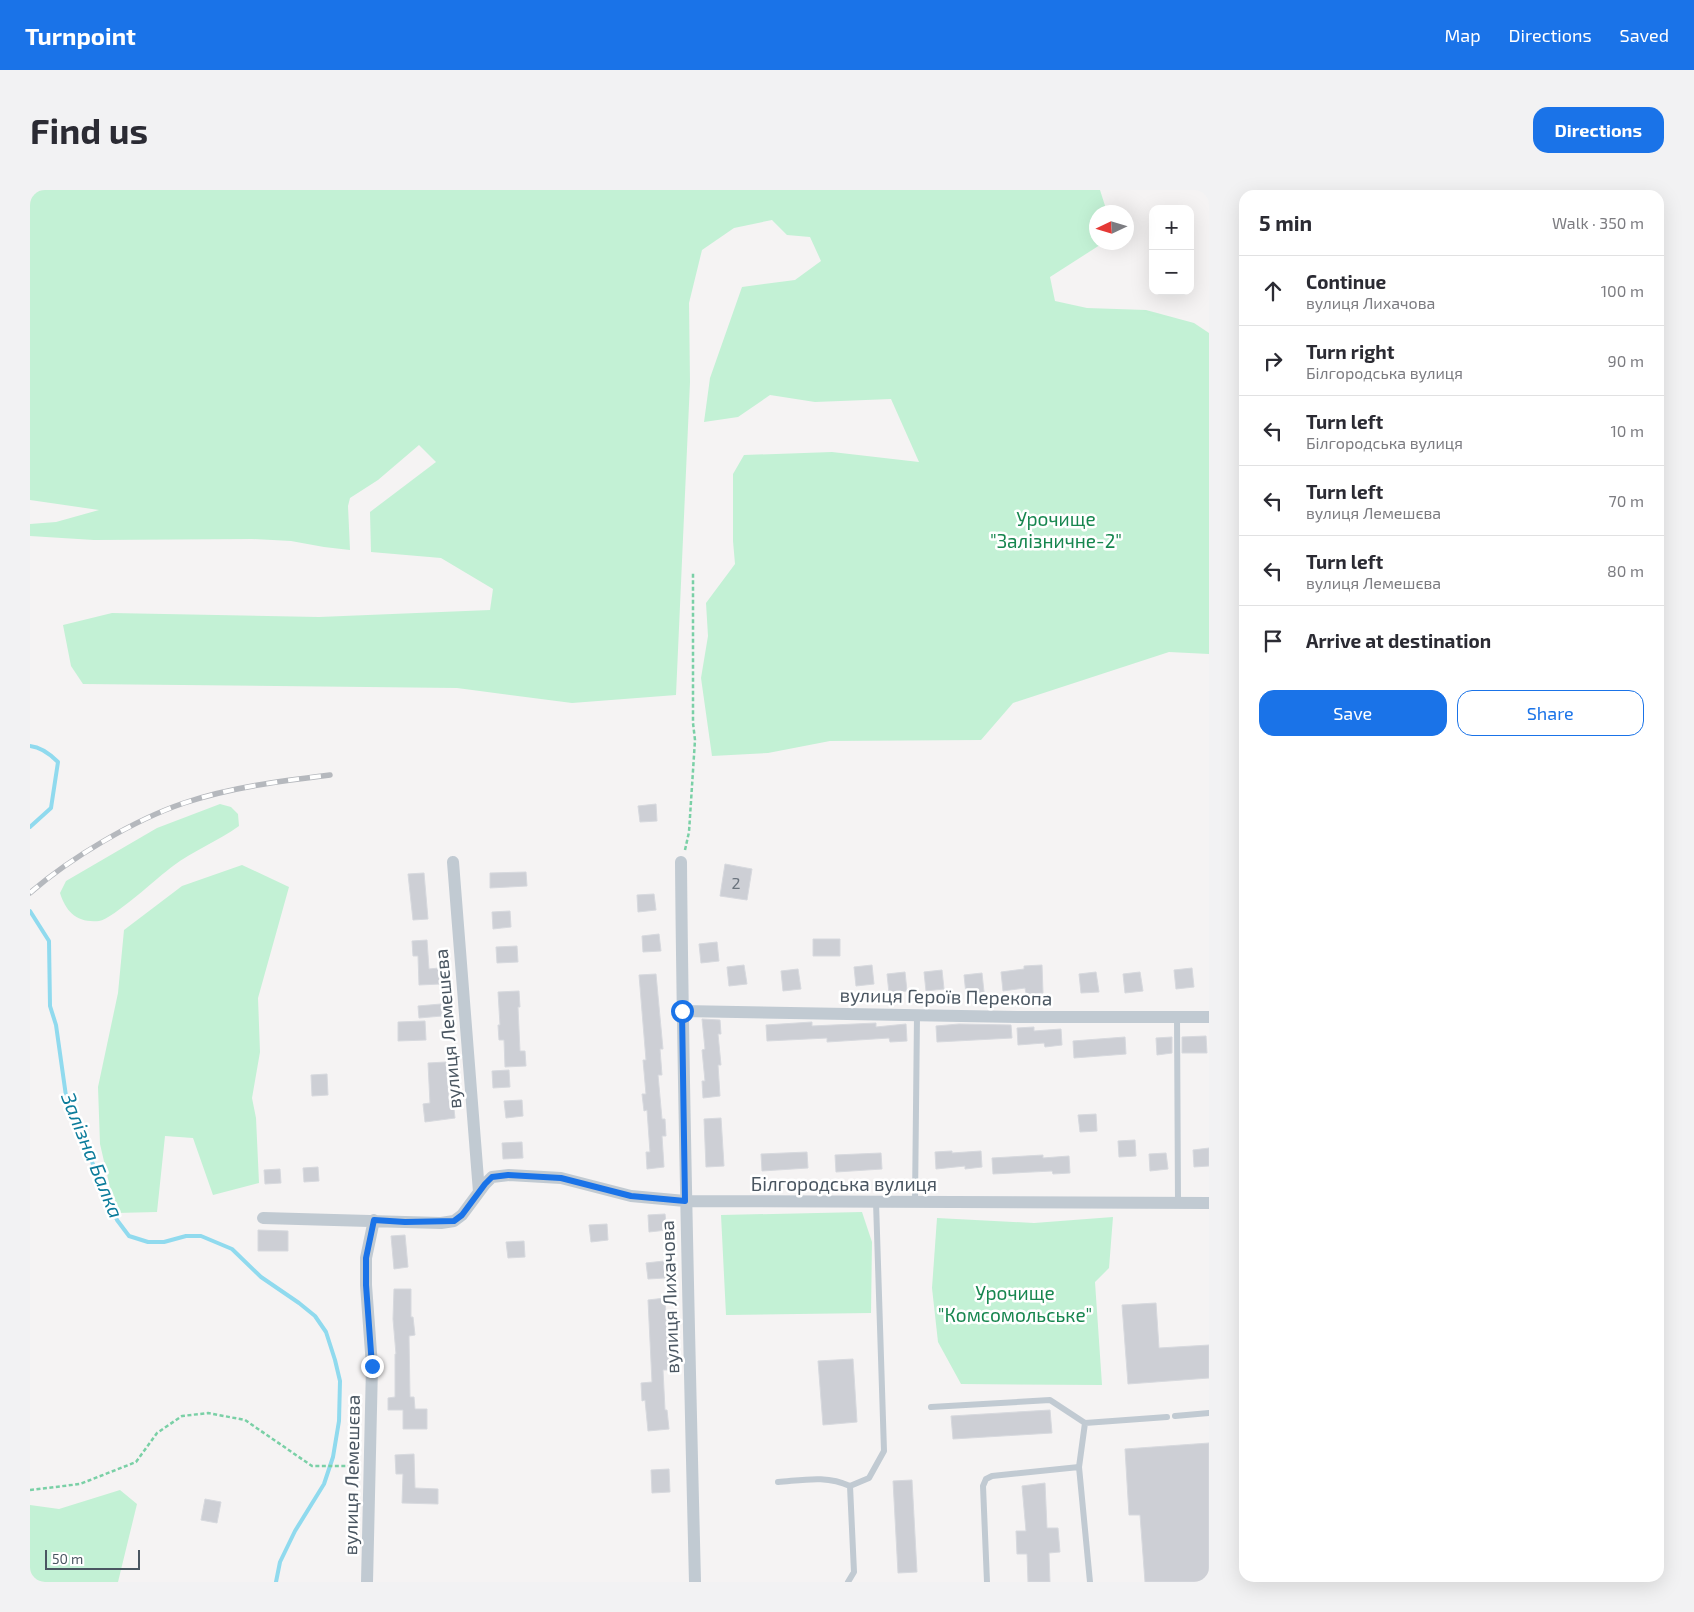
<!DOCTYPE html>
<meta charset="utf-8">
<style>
body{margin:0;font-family:"Exo 2",sans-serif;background:#f2f2f3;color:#2b2b33}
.controls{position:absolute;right:15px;top:15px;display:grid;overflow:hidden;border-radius:10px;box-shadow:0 5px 20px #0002}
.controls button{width:45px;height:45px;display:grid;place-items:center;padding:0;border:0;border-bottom:1px solid #e1e1e2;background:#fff;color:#2b2b33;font:25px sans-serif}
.compass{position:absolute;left:1059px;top:15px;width:45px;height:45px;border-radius:50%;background:#fff;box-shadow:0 5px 20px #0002;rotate:266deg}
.scale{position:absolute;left:15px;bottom:12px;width:95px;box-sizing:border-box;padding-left:5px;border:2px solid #4a5661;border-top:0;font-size:14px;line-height:18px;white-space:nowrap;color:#4a5661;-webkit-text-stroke:4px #fff;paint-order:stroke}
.stop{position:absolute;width:15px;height:15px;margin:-11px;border:4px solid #1a73e8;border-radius:50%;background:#fff}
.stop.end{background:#1a73e8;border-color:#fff;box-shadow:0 1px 5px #0008}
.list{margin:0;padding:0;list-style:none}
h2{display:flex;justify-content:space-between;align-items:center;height:65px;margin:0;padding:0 20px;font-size:21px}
h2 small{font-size:16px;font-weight:400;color:#7c7c81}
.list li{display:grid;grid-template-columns:32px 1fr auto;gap:15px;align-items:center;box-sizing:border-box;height:70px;padding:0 20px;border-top:1px solid #e1e1e2}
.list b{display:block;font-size:19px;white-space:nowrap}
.list p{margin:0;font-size:16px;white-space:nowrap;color:#7c7c81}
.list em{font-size:16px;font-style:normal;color:#7c7c81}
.actions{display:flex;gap:10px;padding:15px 20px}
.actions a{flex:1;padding:11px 0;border:1px solid #1a73e8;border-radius:15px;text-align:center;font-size:18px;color:#1a73e8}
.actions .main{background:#1a73e8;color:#fff}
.icon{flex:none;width:28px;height:28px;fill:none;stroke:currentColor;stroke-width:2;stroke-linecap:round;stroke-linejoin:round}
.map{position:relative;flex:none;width:1179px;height:1392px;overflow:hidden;border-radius:15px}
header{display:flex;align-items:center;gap:30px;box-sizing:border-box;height:70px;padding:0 25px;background:#1a73e8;color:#fff}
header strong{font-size:24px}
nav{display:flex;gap:28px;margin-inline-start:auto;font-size:18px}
.intro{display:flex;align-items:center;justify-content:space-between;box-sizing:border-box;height:120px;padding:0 30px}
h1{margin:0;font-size:35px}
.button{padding:12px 22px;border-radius:15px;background:#1a73e8;color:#fff;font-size:18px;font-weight:700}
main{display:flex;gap:30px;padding:0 30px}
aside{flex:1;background:#fff;border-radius:15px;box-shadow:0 5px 20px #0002}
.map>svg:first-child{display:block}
</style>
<header>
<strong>Turnpoint</strong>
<nav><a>Map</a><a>Directions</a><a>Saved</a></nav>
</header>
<div class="intro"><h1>Find us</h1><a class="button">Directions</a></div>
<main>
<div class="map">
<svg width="1179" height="1392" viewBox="0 0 1179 1392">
<rect width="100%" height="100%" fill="#f5f3f3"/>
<path fill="#c3f1d5" d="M0 0H1070L1077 22H1066V52L1073 53 1020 87 1025 111 1057 118 1116 120 1164 133 1179 143V464L1139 462 983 513 951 550 800 551 738 563 682 566 671 488 678 446 676 413 705 374 703 351V284L714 265 802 262 889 272 861 209 785 212 740 205 708 227 674 232 680 188 712 97 765 90 791 71 780 47 757 45 742 30 704 38 672 60 659 113 660 192 646 505 542 513 427 498 53 494 41 476 33 435 82 423 289 427 460 420 463 399 411 368 341 362 340 322 406 272 389 255 348 290 320 308 318 316 320 360 294 357 261 351 222 349 64 350 0 346V334L26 332 69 320 0 310Z
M190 614 201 617 208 624 209 636C188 651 163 661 143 676 129 686 83 729 69 731 47 733 36 722 30 703L36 691 127 638Z
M212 675 259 697 228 808 230 862 222 908 226 928 229 993 183 1005 163 948 135 946 127 1022 86 1023 70 954 68 897 88 803 94 740 152 696Z
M832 1022 842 1052 841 1123 696 1125 691 1025Z
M1083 1027 1079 1078 1065 1092 1072 1195 931 1194 908 1152 902 1098 907 1028 1004 1033Z
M90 1300 107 1314 88 1392H0V1315L29 1319Z"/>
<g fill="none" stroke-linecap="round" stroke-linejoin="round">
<path stroke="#90daee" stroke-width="4" d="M0 556C11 557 20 564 28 572L21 618 0 637
M0 721 19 751 20 816 26 835 36 906 44 930 87 1030 99 1046 118 1052H134L156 1046H171L202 1059 231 1087 269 1113 285 1126 296 1142 305 1170 310 1191 309 1231 303 1267 294 1294 265 1341 250 1372 246 1392"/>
</g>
<path fill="#cdcfd5" stroke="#d7d9de" d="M626 614 627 631 610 632 608 616Z
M695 674 722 679 717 710 690 706Z
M496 682 497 696 460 698V683Z
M394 683 398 729 383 730 378 684Z
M624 704 626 720 608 722 607 705Z
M480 721 481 737 463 739 462 722Z
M629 744 631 761 613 762 612 746Z
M783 749H810V766H783Z
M397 750 399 779 409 778 410 794 389 795 388 766H383L382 751Z
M687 752 689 771 671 773 669 754Z
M487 756 488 772 467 773 466 757Z
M714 775 717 794 699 796 697 777Z
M842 775 844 794 826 796 824 777Z
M1012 775 1013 803 996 804 995 798 973 801 971 782 994 779V776Z
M1162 778 1164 797 1146 799 1144 780Z
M768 779 771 799 753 801 751 781Z
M912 780 914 799 896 801 894 782Z
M875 782 877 801 859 803 857 784Z
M1066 782 1069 802 1051 803 1049 784Z
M1110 782 1113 801 1095 803 1093 784Z
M952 783 954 802 936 804 934 785Z
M626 784 633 859H630L632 885H628L632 929H635L636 946H632L634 977 617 979 616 962H620L617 920 614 921 612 904H616L613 870H616L609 785Z
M489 801 490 817H488L490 861H495L496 876 475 877 474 850H469L468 835H470L468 802Z
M411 814 412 826 389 828 388 816Z
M672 829 690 830 691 844H688L691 875H688L690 906 673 908 672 891H675L672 860 675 859Z
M395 831 396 850 368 851V832Z
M782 832V836L846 833V837L876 834 877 851 860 852 859 848 797 852V848L737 851 736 835Z
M929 834 981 835 982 848 907 852 906 836Z
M1004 837V841L1031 839 1032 855 1015 857 1014 853 988 855 987 838Z
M1176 846 1177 863H1152V847Z
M1095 847 1096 864 1044 868 1043 851Z
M1142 847V863L1127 865 1126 848Z
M416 872 419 911 423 910 425 928 395 932 393 914 400 913 398 873Z
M479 880 480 897 463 898 462 881Z
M297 884 298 905 282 906 281 885Z
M492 910 493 926 476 928 474 911Z
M1066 924 1067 941 1050 942 1048 925Z
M691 928 694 976 676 977 674 929Z
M1105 950 1106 966 1089 967 1088 951Z
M492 952 493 968 473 969 472 953Z
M1179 958V976L1164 977 1163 960Z
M922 961V963L951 961 952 977 935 979V976L906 979 905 962Z
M777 962 778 978 732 981 731 964Z
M851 963 852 979 806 982 805 965Z
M1136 963 1138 979 1120 981 1119 964Z
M1013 965V968L1039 966 1040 983 1023 984 1022 981 963 984 962 968Z
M288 977 289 991 274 992 273 978Z
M250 979 251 993 235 994 234 980Z
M635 1024 637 1040 619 1042 618 1025Z
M577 1034 578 1050 561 1052 559 1035Z
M228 1040 258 1041V1061H228Z
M375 1045 378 1077 364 1079 361 1046Z
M494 1051 495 1067 478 1068 476 1052Z
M634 1071 635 1088 618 1089 616 1073Z
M364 1099H381V1127H383L385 1145 379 1146 380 1207H384L385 1219H397V1239H373V1220H358V1208L365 1207V1164H366L363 1129Z
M635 1108 639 1180H633L635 1220H637L639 1239 618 1241 615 1210 612 1211 611 1193 622 1192 618 1110Z
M1126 1113 1129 1158 1179 1155V1188L1098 1194 1092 1115Z
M823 1169 827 1232 793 1235 788 1171Z
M1020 1220 1022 1243 923 1249 921 1226Z
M1179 1253V1392H1115L1110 1325H1099L1095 1259Z
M384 1264 385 1298 408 1299V1314L372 1313 373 1284H366L365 1265Z
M639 1279 640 1302 622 1303 621 1280Z
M882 1290 887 1382 868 1383 863 1291Z
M1015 1293 1017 1338H1028L1030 1362 1019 1363 1020 1392H998L997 1364H987L986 1341H996L992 1296Z
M175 1309 191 1312 187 1333 171 1330Z"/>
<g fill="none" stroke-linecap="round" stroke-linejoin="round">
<path stroke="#7ad0a6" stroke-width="2.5" stroke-dasharray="4 2.5" stroke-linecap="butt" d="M655 660 659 642 665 550 663 533V383
M0 1300 50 1294 106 1272 127 1243 152 1226 178 1223 215 1230 282 1276H329"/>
<path stroke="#c1cad2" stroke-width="6" d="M1147 827 1148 1013
M885 1012 887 825
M901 1217 1020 1210 1055 1233
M1145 1226 1179 1223
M748 1292C774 1290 796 1285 820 1296
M818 1392 824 1382 820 1296 839 1288 854 1261 846 1012
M957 1392 953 1296 956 1289 962 1286 1049 1277
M1060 1392 1049 1277 1055 1233 1137 1227"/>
<path stroke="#c1cad2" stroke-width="12" d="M423 672 449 1002
M651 672C653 912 659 1152 665 1392
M652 821 991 827H1179
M233 1028 375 1032 411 1033 424 1031 432 1025 455 994 462 987 479 985 531 988 601 1006 655 1011 1179 1013
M337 1392 342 1176 336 1095V1068L344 1030"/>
<g stroke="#b5b8bd" stroke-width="5.5">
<path id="rail" d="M0 703C40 668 104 630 154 613 202 597 251 591 300 585"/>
</g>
<use href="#rail" stroke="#fff" stroke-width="4" stroke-dasharray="11" stroke-linecap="butt"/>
</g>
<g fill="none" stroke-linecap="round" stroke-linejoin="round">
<path stroke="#1a73e8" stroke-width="6" d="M342 1176 336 1095V1068L344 1030 375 1032 424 1031 432 1025 455 994 462 987 478 985 531 988 601 1006 655 1011 652 821"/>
</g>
<g text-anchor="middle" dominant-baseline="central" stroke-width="5" stroke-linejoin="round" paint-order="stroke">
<g font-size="16" fill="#6b747e">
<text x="706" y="692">2</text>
</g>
<g font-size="19" fill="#17864f" stroke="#fff">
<text x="1026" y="328">Урочище<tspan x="1026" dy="22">"Залізничне-2"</tspan></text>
<text x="985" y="1102">Урочище<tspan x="985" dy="22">"Комсомольське"</tspan></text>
</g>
<g font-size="19" fill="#4a5661" stroke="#fff">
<text transform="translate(916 806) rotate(1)">вулиця Героїв Перекопа</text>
<text transform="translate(417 839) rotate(-95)">вулиця Лемешєва</text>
<text x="814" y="993">Білгородська вулиця</text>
<text transform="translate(639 1107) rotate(-92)">вулиця Лихачова</text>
<text transform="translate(321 1285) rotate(-89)">вулиця Лемешєва</text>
</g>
<g font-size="20" font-style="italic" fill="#0c7c9b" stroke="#fff">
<text transform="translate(63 965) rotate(68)">Залізна Балка</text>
</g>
</g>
</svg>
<div class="controls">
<button>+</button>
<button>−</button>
</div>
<svg class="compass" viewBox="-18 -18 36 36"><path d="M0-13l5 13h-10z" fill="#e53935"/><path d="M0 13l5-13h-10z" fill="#7c7c81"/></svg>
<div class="scale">50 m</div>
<div class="stop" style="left:652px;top:821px"></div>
<div class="stop end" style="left:342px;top:1176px"></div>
</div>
<aside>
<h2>5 min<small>Walk · 350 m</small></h2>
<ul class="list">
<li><svg class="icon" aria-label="ahead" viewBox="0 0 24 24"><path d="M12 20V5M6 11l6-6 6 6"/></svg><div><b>Continue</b><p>вулиця Лихачова</p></div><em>100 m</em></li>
<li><svg class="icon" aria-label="right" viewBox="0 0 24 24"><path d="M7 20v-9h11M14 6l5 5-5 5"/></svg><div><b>Turn right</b><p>Білгородська вулиця</p></div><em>90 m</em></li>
<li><svg class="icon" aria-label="left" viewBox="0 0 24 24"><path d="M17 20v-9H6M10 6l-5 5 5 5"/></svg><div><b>Turn left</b><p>Білгородська вулиця</p></div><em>10 m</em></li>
<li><svg class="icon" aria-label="left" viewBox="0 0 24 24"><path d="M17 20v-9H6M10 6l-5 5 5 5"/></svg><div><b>Turn left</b><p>вулиця Лемешєва</p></div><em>70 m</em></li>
<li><svg class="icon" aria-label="left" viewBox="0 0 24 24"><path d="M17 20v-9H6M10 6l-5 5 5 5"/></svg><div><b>Turn left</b><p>вулиця Лемешєва</p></div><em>80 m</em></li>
<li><svg class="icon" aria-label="arrive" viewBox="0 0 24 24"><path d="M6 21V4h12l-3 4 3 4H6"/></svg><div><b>Arrive at destination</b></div></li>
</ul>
<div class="actions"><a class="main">Save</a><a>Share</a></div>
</aside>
</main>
